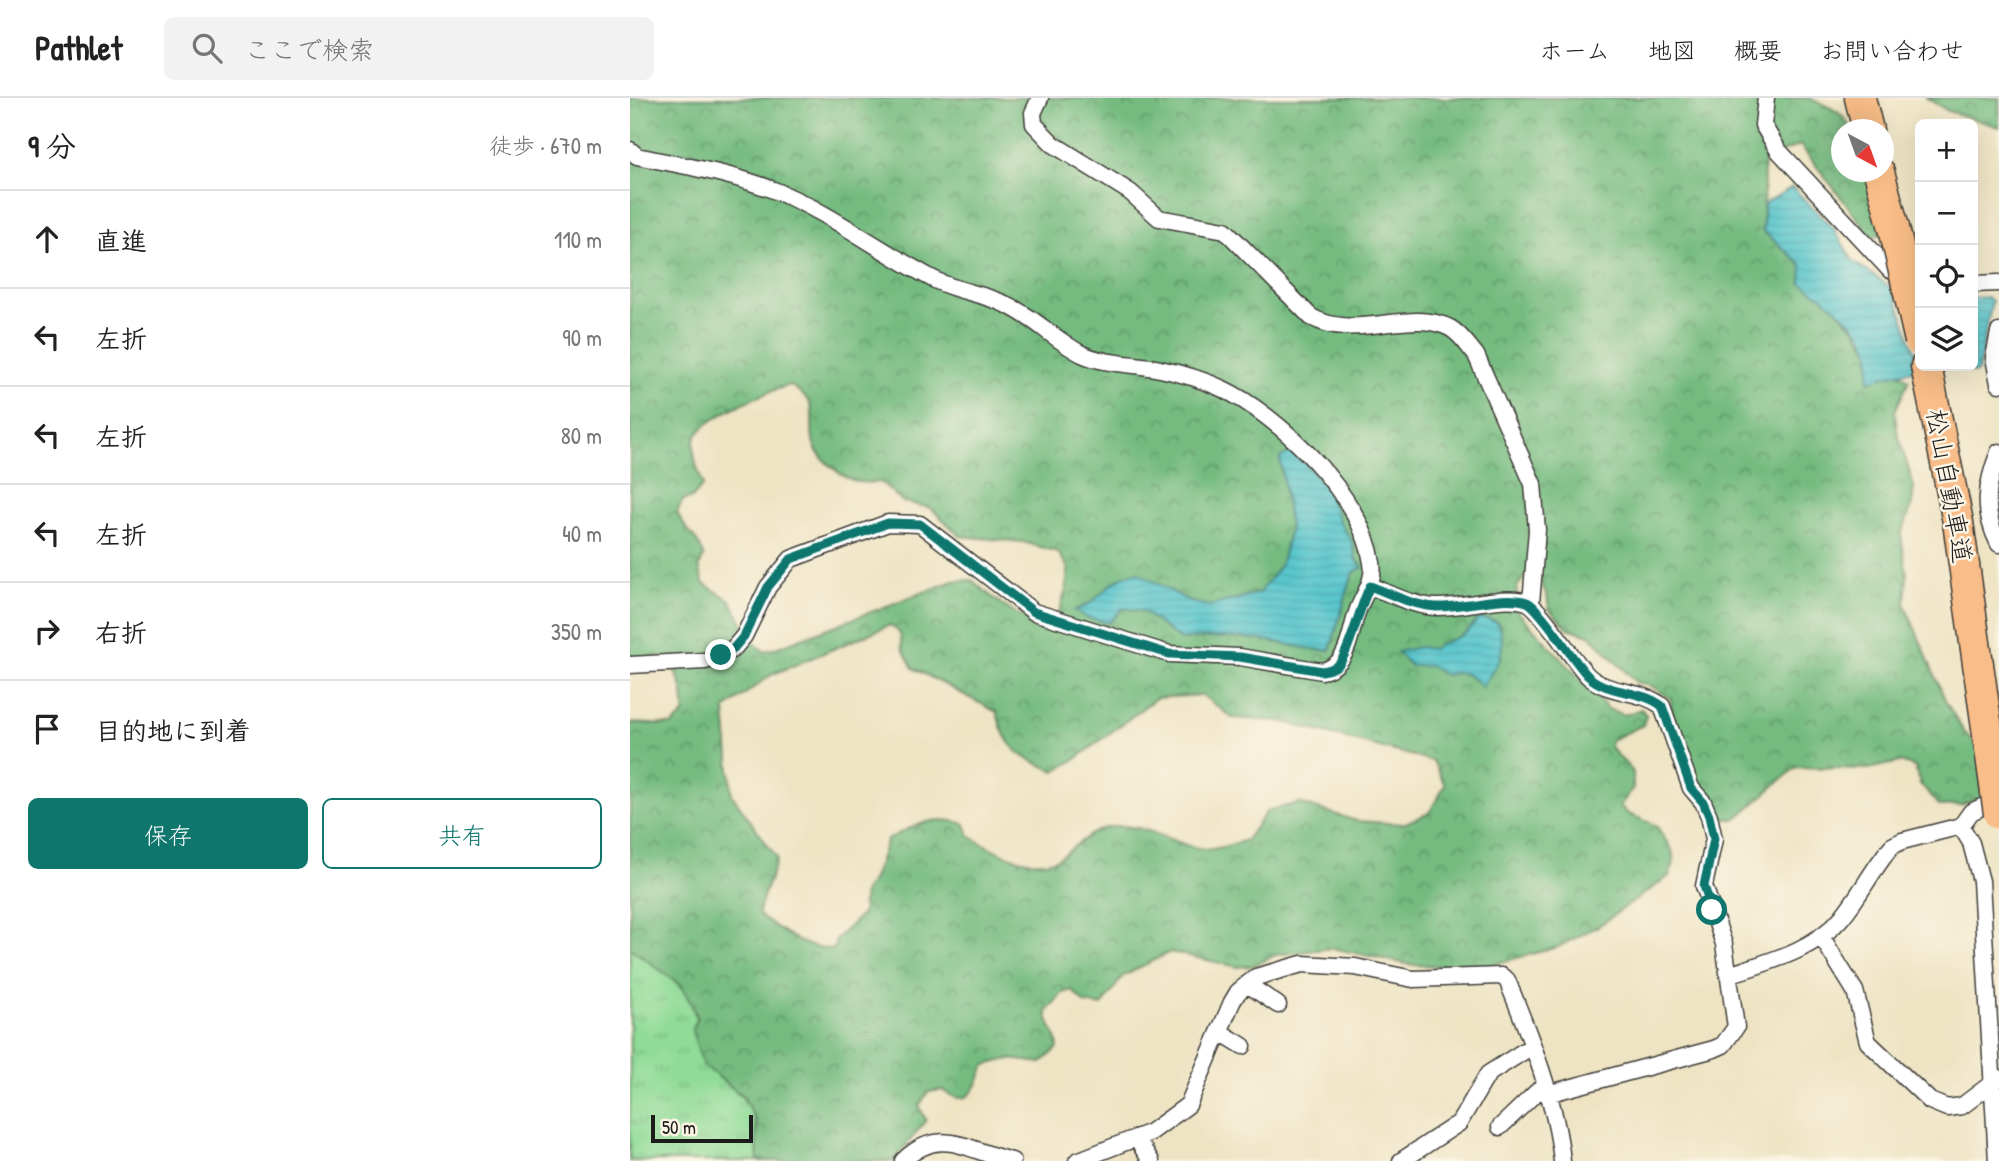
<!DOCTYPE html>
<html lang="ja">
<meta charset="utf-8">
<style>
body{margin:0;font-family:"Patrick Hand","Klee One",sans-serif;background:#f2f2f2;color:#222}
.controls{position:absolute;right:21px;top:21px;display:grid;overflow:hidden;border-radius:10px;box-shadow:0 7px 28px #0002}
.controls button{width:63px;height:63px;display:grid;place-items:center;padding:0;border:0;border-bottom:2px solid #e0e0e0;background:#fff;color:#222;font:35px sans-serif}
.compass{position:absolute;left:1201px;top:21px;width:63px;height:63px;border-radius:50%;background:#fff;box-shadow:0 7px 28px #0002;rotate:139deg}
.scale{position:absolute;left:21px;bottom:18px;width:102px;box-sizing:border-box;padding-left:7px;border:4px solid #1c1c1c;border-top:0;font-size:19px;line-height:24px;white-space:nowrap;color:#1c1c1c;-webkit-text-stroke:5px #fcf5e5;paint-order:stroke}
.stop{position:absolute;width:21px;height:21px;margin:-16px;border:5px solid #0f766e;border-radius:50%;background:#fff}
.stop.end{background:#0f766e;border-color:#fff;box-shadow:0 2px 7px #0008}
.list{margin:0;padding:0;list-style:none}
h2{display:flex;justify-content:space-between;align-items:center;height:91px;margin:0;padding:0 28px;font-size:30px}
h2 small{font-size:23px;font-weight:400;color:#767676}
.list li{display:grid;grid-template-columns:46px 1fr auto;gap:21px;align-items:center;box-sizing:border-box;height:98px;padding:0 28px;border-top:2px solid #e0e0e0}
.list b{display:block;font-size:26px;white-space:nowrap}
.list em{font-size:23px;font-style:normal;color:#767676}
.actions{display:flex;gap:14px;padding:21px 28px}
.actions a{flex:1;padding:16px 0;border:2px solid #0f766e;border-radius:10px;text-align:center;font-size:24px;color:#0f766e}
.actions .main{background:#0f766e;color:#fff}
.icon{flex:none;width:38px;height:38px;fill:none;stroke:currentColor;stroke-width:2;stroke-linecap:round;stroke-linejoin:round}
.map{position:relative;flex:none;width:1369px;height:1063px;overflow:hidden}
header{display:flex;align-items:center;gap:42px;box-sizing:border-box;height:98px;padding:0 35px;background:#fff;border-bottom:2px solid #e0e0e0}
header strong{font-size:33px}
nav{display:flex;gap:38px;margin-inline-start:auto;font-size:24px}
.search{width:490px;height:63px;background:#f2f2f2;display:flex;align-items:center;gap:18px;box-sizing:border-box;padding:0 24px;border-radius:10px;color:#767676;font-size:26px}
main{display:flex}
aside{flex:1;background:#fff}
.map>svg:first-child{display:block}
</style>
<header>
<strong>Pathlet</strong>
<div class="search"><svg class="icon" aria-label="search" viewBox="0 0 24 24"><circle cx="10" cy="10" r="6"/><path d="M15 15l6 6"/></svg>ここで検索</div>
<nav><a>ホーム</a><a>地図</a><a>概要</a><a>お問い合わせ</a></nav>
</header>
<main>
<aside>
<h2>9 分<small>徒歩 · 670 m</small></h2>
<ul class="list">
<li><svg class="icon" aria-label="ahead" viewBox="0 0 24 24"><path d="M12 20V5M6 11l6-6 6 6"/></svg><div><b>直進</b></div><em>110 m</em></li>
<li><svg class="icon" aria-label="left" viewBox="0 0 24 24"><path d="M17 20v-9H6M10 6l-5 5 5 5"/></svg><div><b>左折</b></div><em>90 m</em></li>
<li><svg class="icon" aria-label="left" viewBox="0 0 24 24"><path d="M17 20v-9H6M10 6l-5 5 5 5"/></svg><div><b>左折</b></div><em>80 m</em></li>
<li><svg class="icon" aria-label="left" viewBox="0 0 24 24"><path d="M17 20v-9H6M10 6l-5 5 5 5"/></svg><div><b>左折</b></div><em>40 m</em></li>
<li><svg class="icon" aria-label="right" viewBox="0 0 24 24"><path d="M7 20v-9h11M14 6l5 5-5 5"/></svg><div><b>右折</b></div><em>350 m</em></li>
<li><svg class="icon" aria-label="arrive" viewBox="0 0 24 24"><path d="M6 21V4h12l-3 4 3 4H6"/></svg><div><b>目的地に到着</b></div></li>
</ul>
<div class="actions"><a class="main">保存</a><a>共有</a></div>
</aside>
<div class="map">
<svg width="1369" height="1063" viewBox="0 0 1369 1063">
<defs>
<pattern id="grass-tufts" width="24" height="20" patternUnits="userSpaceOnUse" patternTransform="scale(1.75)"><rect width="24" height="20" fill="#90db98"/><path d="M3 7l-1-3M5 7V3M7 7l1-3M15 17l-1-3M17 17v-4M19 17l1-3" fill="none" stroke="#7cbb82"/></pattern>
<pattern id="forest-crowns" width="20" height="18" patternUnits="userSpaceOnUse" patternTransform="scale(1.75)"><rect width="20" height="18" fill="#74bb80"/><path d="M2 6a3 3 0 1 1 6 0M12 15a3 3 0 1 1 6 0" fill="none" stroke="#5e9768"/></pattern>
<pattern id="water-rules" width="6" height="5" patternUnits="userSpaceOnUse" patternTransform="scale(1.75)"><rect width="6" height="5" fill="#58c6cd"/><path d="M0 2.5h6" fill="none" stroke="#4caaaf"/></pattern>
</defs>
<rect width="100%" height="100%" fill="#fcf5e5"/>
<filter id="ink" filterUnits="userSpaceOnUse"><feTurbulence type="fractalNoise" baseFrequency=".0143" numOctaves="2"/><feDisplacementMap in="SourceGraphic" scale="14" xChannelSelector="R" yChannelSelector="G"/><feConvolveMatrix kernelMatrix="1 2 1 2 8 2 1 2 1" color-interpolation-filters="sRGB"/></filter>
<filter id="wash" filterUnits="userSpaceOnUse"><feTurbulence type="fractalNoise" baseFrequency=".00686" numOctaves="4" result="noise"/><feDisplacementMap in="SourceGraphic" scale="28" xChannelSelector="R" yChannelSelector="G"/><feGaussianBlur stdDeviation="1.57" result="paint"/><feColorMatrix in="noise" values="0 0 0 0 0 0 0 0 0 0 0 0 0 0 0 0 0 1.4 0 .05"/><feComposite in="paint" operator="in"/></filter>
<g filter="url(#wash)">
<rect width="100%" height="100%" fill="#eee4c4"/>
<path fill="url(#grass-tufts)" stroke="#567c5a" stroke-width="2" d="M0 850C61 889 65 895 73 967 118 1002 127 1003 128 1063H0Z"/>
<path fill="url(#forest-crowns)" stroke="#486c4e" stroke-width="2" fill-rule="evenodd" d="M0 0H1179C1197 9 1213 12 1221 31L1212 32V74H1237L1254 136 1242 139 1170 47 1134 61 1133 133 1173 167 1171 185 1196 200 1225 231 1240 253 1279 282 1265 313 1267 333 1284 389 1282 407 1271 437 1277 478 1275 507 1316 604 1334 634 1345 645 1369 693 1332 707 1309 708 1290 686 1285 669 1270 664 1238 671 1166 669 1106 721H1093C1067 700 1041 634 1041 601L1023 589 1006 584 960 537 938 530 919 511 917 497 906 476 898 474 887 489 885 511 978 611 995 617 1011 611 1016 617 1013 627 981 642 980 649 1003 674V690L990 708 998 716 1026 727 1042 752 1044 765 1039 778 970 827 928 849 853 869 781 867 702 850 645 857 623 868 608 869 540 854 493 878 472 908 454 905 442 892 432 895 417 913C417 929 428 935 428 950L411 965 379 961 355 967C346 991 339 1012 312 992L298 994 289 1008 296 1022 264 1063H128L126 1023 113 998 73 967 62 933 67 918 52 888 0 850V625L42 627 54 616C55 592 50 577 34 559H0ZM160 287C191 308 179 312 183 342 185 359 214 382 230 384 237 385 244 384 251 384L273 404 301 410 330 438 393 444 428 454 438 470 436 492 430 511 420 526C388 523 365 502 342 482L323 483 143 551 134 553 125 546 100 502 73 485 69 468 74 459C70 440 53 432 47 414L53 402 62 400 73 387C69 375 62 358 64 344 68 320 137 294 160 287ZM260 527 270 535 272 550 283 570 367 614C375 652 391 659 425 673L446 661 526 600 572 597 603 620 650 623 803 663 815 687 799 715 773 726 727 723 669 705 637 713 616 742C605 745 591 751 579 751 548 750 522 728 491 728 464 728 451 745 430 759 405 775 361 751 339 738L335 726C305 716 283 727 257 742L243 781 234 793 232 816 206 841 204 851C174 852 153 834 129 817 131 795 142 781 147 760L102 697 95 611 141 577Z
M1297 0H1369V29L1318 13Z"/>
<path fill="url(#water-rules)" stroke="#3a7174" stroke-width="2" d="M1162 89 1204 131 1223 163 1263 191 1290 268H1343V200L1357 199 1362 203 1348 273 1343 275C1324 260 1261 276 1239 283 1239 274 1241 264 1240 255 1237 231 1191 197 1171 185L1172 167 1133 133 1134 106Z
M659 355 676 366 696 390 710 425 722 443 726 462 733 469 723 475 700 552C681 553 664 547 645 544 613 538 583 539 550 542L513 513 493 510 479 525 457 520 445 512C474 504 472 482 507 474L561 504 579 508 629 495 650 468 660 431 650 360Z
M851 520 867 524C879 553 868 565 852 589 840 576 833 572 815 577L800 568H781L767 554 789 549 803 551C813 543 825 542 835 535 843 530 842 524 851 520Z"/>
</g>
<g filter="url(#ink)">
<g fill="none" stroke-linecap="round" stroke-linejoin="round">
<g stroke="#3c3a35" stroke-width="19">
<path id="street" d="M410 0 403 15 404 26 423 46 500 94 529 120 595 132 681 219C725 244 780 209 820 230 831 236 838 248 846 257L903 386 907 432 901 505
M1136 0 1133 27 1148 52 1260 172 1277 179
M0 52 7 58C54 68 101 75 146 93 203 116 252 155 307 183 330 194 355 196 377 207 404 219 426 243 452 256 476 267 505 265 530 271 550 275 573 282 591 290 649 317 733 399 742 465 745 481 735 495 729 509 719 533 721 567 692 573L610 559 539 556 404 514 290 426 258 425 161 461 138 489 114 538 103 551 91 557 75 563 0 567
M1343 186 1369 185
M1369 234 1364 259 1369 286
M1369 354C1356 386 1352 414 1369 446
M740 488C761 496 783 508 806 509 833 510 873 496 897 504 910 509 944 564 958 578 979 597 1010 591 1032 608L1061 690 1073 704 1079 718 1084 741 1074 788 1094 846 1106 929 1093 947 1084 951 917 996
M1331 728 1341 745 1351 783 1367 1063
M1191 838 1225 893 1238 944 1300 1003 1317 1010 1332 1008 1369 980
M1098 877C1137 864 1184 853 1212 819 1231 796 1243 770 1262 748L1272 743 1331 728 1341 714 1369 701
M617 886 648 907
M590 934 613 948
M870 1029 914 987
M506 1040 521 1063
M273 1063C311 1026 339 1054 382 1063
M447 1063 521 1034 558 1007 602 904 608 894 626 879 672 866 725 869 783 881 871 878 877 882C900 938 926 1003 932 1063
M771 1063 829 1025 858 976 902 948"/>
</g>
<g stroke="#3c3a35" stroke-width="33">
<path id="highway" d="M1230 0 1238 32
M1249 74 1264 130
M1296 268 1328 424 1358 637"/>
</g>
<use href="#street" stroke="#fff" stroke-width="16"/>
<use href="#highway" stroke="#f8bd88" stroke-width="30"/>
<g stroke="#3c3a35" stroke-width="33" stroke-linecap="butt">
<path id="highway-bridge" d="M1264 130 1290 243
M1358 637 1369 716"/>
</g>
<use href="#highway-bridge" stroke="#f8bd88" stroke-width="30"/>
</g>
</g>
<g fill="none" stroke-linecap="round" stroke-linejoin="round" filter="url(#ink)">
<path stroke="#0f766e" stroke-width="9" d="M91 557 103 551 114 538 138 489 161 461 258 425 290 426 404 514 539 556 610 559 692 573C698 572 703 571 708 567 719 556 730 507 740 488 761 496 784 508 806 509 833 510 873 496 897 504 910 509 944 564 958 578 979 597 1010 591 1032 608L1061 690 1073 704 1079 718 1084 741 1074 788 1082 812"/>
</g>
<g text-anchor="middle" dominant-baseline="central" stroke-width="5" stroke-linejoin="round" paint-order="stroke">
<g font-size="26" fill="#1c1c1c" stroke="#fcf5e5">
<text transform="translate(1320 388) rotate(80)">松山自動車道</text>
</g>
</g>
</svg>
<div class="controls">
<button>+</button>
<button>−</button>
<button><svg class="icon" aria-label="locate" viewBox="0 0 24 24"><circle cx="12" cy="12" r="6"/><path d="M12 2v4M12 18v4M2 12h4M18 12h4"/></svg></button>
<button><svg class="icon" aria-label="layers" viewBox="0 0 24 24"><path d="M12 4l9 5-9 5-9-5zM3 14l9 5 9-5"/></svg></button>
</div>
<svg class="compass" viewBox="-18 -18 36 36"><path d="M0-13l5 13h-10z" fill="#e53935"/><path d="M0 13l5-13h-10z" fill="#767676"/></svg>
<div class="scale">50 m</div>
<div class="stop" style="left:1082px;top:812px"></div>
<div class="stop end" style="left:91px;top:557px"></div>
</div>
</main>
